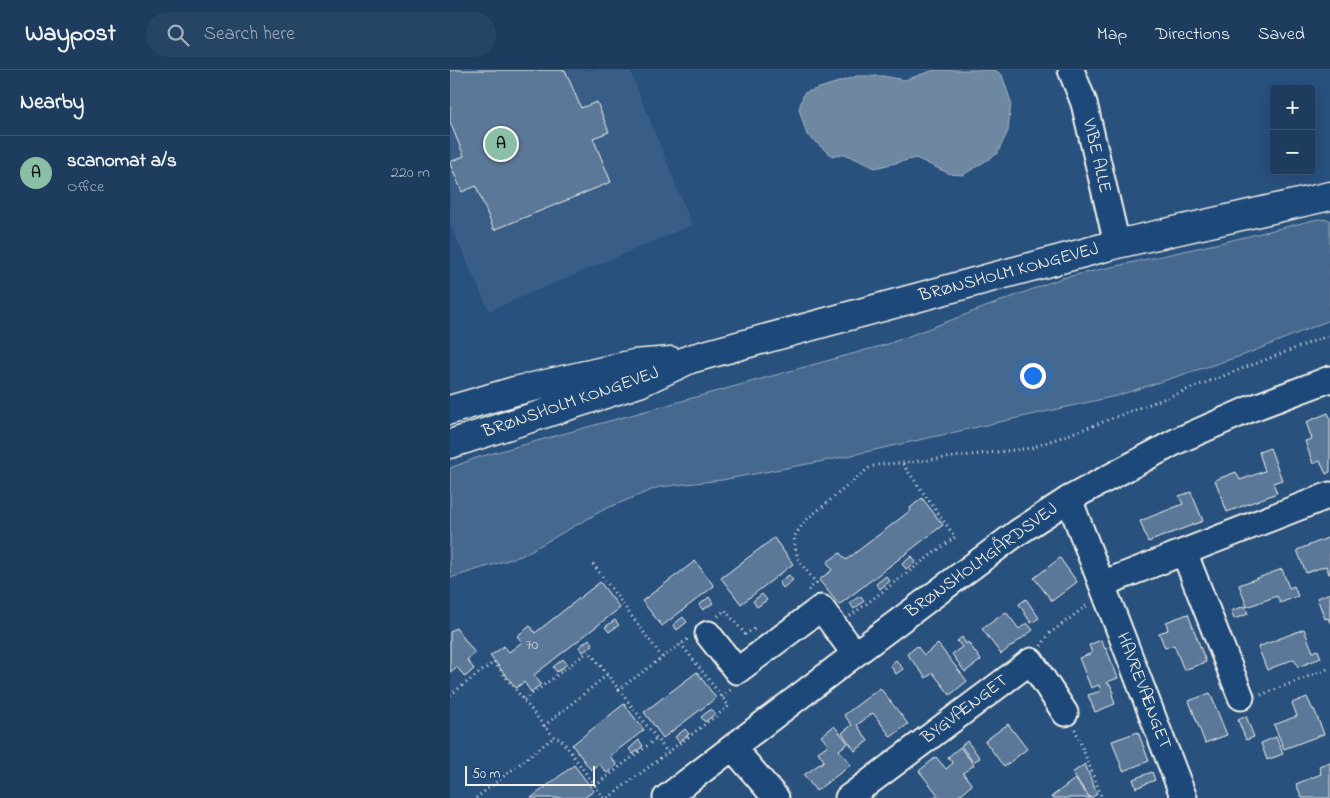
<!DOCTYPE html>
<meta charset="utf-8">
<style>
body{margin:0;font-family:"Indie Flower",sans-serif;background:#264464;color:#f1f3f6}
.controls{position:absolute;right:15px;top:15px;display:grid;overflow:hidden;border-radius:5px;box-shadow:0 5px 20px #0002}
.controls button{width:45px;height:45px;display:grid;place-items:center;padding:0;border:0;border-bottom:1px solid #3c5673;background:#1e3d5e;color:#f1f3f6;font:25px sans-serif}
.scale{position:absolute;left:15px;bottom:12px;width:130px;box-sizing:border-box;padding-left:5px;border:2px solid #f4f1e8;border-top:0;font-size:14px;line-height:18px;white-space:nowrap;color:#f4f1e8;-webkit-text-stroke:4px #1f4a7a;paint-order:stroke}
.you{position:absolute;left:582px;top:305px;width:18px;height:18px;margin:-12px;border:4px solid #fff;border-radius:50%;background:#1a73e8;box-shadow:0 0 0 8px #1a73e833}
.badge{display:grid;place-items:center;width:32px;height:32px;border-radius:50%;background:#8abfa5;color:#111;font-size:16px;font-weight:700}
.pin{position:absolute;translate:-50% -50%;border:2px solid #fff;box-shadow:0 1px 5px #0006}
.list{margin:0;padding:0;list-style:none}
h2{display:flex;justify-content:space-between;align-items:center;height:65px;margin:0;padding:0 20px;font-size:21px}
h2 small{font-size:16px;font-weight:400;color:#a1aebc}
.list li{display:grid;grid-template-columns:32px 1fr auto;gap:15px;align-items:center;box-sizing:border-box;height:75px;padding:0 20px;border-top:1px solid #3c5673}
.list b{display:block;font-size:19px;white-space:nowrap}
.list p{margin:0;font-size:16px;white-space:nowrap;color:#a1aebc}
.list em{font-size:16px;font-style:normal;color:#a1aebc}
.icon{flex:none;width:28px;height:28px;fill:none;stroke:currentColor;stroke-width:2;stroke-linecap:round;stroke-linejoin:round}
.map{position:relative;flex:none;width:880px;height:728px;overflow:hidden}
header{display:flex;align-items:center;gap:30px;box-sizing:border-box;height:70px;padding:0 25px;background:#1e3d5e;border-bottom:1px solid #3c5673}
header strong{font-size:24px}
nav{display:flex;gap:28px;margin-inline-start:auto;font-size:18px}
.search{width:350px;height:45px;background:#264464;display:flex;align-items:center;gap:12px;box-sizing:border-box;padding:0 18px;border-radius:28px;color:#a1aebc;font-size:19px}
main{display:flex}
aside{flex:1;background:#1e3d5e}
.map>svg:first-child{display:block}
</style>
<header>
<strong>Waypost</strong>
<div class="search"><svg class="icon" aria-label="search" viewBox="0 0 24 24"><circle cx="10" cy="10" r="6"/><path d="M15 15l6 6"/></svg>Search here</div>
<nav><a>Map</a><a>Directions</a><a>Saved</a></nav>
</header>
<main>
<aside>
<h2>Nearby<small></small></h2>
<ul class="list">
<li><span class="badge">A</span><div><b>scanomat a/s</b><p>Office</p></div><em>220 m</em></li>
</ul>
</aside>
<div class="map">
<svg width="880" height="728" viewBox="0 0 880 728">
<rect width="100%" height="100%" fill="#28517e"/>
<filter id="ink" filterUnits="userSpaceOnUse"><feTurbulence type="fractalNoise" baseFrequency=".02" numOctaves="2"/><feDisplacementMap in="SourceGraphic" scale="10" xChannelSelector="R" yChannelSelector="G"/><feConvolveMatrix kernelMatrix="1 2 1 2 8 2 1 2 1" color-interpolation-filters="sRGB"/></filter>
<g filter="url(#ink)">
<path fill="#375d86" d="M0 0H180L242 155 39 241 0 154Z"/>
<path fill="#45688e" stroke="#9cacbb" d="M868 149 880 150V250L794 285 666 326 384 389 272 410 209 417 155 439 71 486 0 508V398L29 387 438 274 612 208 770 173Z"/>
<path fill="#6e88a2" stroke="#a4b2be" d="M484 0H545L552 5 561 32 558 61 547 84 513 105 500 104 466 88 425 98 395 84 382 86 357 65 349 39 354 23 407 6H433L455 10Z"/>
<path fill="#5b7899" stroke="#f4f1e8" d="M0 0H115L131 38 147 32 159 62 143 68 161 112 44 160 26 116 12 122 0 94V92L14 86 0 52Z
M878 343 880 348V402L876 404 870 391 863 394 855 371 862 369 856 352Z
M820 378 832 410 823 413 827 423 777 442 765 410 786 402 790 410 815 401 809 382Z
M741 422 753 451 698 472 690 451 733 434 729 426Z
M472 428 493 455 389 535 369 510 382 500 377 492 390 483 396 490 461 440 460 438Z
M880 467V504H879L876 496 856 503 847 480Z
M324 468 343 494 291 534 271 508Z
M462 486 466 492 456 499 452 494Z
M610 488 627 512 602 531 584 508Z
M245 491 264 516 212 556 192 531Z
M832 499 839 518 844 516 848 526 830 533 827 526 797 537 789 515Z
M339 505 343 510 333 518 329 512Z
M436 506 440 511 430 519 426 514Z
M150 512 170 538 84 605 91 614 81 622 74 612 66 618 40 586 54 576 59 582 72 572 67 566 80 556 85 563Z
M880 523V553L878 548 875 549 867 528Z
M312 524 317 530 307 537 303 531Z
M410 526 414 531 404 539 400 533Z
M259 527 263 533 253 540 249 535Z
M576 529 589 548 581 553 569 534Z
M795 536 798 544 784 549 781 541Z
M556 542 569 559 577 553 583 560 551 584 532 559Z
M738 544 756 592 734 600 724 575 715 578 709 563 718 560 716 552Z
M233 547 237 552 227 560 223 555Z
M165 550 169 555 159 562 155 557Z
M6 558 25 583 17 590 24 599 15 607 7 597 0 602V562Z
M854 559 863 582 868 580 871 588 848 597 844 589 817 600 808 577Z
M512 567 516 574 518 572 531 590 515 602 502 584 512 577 507 571Z
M139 569 143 575 133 582 129 577Z
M651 570 655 579 656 578 668 608 657 612 658 614H660L664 623 662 624 665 634 645 642 638 625 651 621 649 615 641 618 629 588 642 583 639 575Z
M488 574 517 611 500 625 483 603 476 608 457 584 467 576 474 585Z
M113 589 117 594 107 602 103 597Z
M446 590 453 599 446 604 440 595Z
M247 602 266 628 213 668 194 642Z
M430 618 458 654 441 667 423 643 407 655 418 671 405 681 392 663 402 655 394 645Z
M760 623 777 665 755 673 739 631Z
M857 627 863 640 864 639 874 664 834 679 824 655 847 646 842 633Z
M174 634 194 660 160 686 167 695 157 703 149 694 141 700 122 675Z
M261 639 265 644 255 652 251 647Z
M796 646 804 667 796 670 788 650Z
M558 654 577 679 554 697 535 671Z
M384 656 398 673 389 680 401 695 366 721 354 705 374 691 368 682 378 675 371 666Z
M235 659 239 664 229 672 225 667Z
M688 662 699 691 673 701 662 671Z
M826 667 833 684 817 690 811 673Z
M189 670 193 676 183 684 179 679Z
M517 671 530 688 523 692 511 676Z
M510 677 524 695 513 703 522 715 506 728H484L488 725 469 701 486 687 496 699 503 693 498 687Z
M880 692V728H852L846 714 871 704 869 696Z
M635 694 647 724 641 728H640L622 703Z
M124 695 144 721 134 728H81Z
M702 702 705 710 686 718 683 709Z
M625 709 640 728H602L601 727Z"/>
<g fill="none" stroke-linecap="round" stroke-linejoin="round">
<g stroke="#f4f1e8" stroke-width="29">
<path id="minor" d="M621 0 634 33 667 174
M619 429 734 728
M734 482 791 627
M652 514 880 425
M258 564 287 601 371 538 405 584
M283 678 326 728
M216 728 405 584 567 463 619 429 727 371 800 339 880 309
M398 728 581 591 615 643"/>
</g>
<g stroke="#f4f1e8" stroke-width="31">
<path id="major" d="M0 340 65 321 184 294 221 291
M0 374 189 313 240 289 543 207 667 174 880 126"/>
</g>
<path stroke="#f4f1e8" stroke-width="3" stroke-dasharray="1 4" stroke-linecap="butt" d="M143 494 212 587
M358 520 366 513 349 491 345 478 344 467 355 451 420 397 431 394 452 393 581 378 645 355 880 265
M268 546 275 540 295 564 305 559
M400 546 505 467 452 393
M591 576 599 564 639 534
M168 620 239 568
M0 625 44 592 94 656 104 667 111 669 154 728
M811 625 880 598
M272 627 281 619
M74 630 139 581 218 683
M94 656 157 605
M625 659 652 728
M145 716 207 668
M26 728 104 667
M158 728 279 636 231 574"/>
<use href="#minor" stroke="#1f4a7a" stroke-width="25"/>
<use href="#major" stroke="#1f4a7a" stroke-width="28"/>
</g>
</g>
<g text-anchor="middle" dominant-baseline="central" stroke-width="4" stroke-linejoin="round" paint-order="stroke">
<g font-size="15" fill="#ced3d4">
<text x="82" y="575">70</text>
</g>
<g font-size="18" fill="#f4f1e8" stroke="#1f4a7a">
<text transform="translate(646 86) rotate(77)">VIBE ALLE</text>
<text transform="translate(559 203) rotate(-15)">BRØNSHOLM KONGEVEJ</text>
<text transform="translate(121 333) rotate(-19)">BRØNSHOLM KONGEVEJ</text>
<text transform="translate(532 491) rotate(-36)">BRØNSHOLMGÅRDSVEJ</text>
<text transform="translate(693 621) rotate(69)">HAVREVÆNGET</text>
<text transform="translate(515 640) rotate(-37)">BYGVÆNGET</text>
</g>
</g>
</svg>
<div class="controls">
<button>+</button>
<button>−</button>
</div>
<div class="scale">50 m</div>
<div class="you"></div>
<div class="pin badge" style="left:51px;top:74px">A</div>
</div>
</main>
